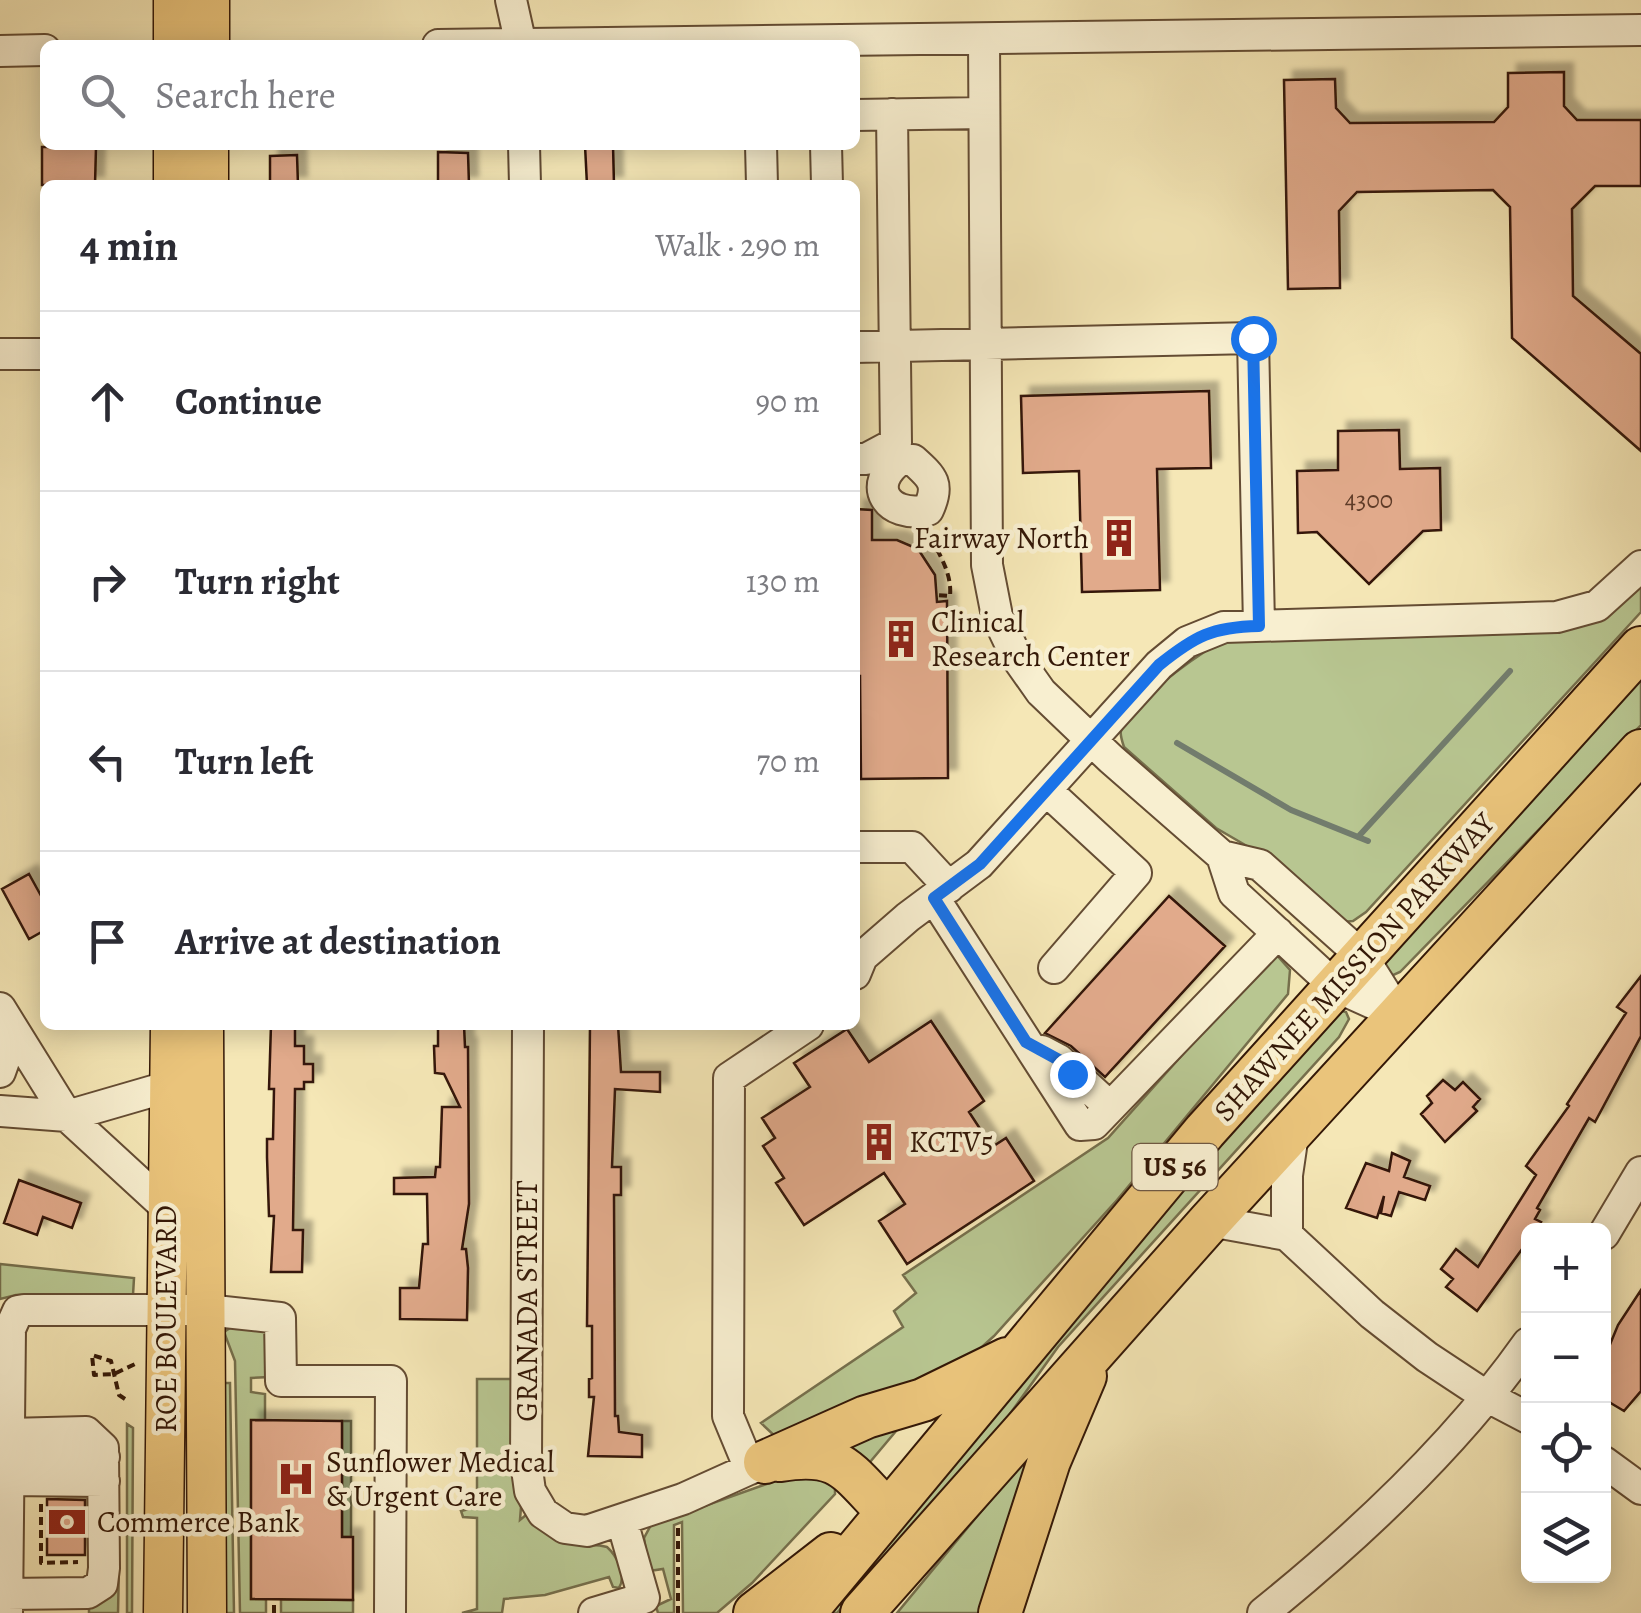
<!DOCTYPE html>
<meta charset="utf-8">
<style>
body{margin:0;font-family:Alegreya,serif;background:#f2f2f3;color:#2b2b33}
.controls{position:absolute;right:30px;bottom:30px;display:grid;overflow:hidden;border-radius:15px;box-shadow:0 5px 25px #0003}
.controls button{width:90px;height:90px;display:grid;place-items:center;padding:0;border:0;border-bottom:2px solid #e1e1e2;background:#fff;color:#2b2b33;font:50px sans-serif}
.stop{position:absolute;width:30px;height:30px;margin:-22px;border:8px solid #1a73e8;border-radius:50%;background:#fff}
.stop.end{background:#1a73e8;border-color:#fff;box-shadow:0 2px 10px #0008}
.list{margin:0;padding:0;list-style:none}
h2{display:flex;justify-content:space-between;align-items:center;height:130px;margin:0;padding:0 40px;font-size:42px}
h2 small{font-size:32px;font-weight:400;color:#7c7c81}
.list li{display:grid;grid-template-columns:65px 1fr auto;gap:30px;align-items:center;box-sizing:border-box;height:180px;padding:0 40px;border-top:2px solid #e1e1e2}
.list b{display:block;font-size:38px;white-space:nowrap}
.list em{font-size:32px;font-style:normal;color:#7c7c81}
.icon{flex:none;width:55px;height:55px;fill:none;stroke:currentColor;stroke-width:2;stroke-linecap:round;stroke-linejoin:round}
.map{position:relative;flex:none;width:1641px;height:1613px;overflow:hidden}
.search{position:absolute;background:#fff;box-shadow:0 5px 25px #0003;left:40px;top:40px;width:820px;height:110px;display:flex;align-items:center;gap:25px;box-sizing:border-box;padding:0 35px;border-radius:15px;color:#7c7c81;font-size:38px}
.panel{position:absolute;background:#fff;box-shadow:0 5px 25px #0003;left:40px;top:180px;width:820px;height:850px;border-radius:15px}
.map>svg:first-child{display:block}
</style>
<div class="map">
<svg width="1641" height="1613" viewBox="0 0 1641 1613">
<defs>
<filter id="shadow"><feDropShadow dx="9" dy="-9" stdDeviation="2.5" flood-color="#0004"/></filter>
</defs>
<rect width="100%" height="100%" fill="#f5e7b6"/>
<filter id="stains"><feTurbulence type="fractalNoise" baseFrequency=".002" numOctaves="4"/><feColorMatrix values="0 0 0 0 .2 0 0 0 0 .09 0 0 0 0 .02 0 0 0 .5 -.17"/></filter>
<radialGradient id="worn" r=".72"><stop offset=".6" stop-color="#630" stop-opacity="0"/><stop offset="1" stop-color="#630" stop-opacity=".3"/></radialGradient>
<path fill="#b8c691" stroke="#766f4c" stroke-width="2.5" d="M1641 581V612L1366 912 1353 921 1342 922 1252 849 1216 828 1124 747C1123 744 1120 734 1121 731 1125 705 1197 656 1220 642L1554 629Z
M1641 674V725L1400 972 1389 977 1379 961Z
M1274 952 1290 970 1288 994 1117 1200 994 1336 973 1355 779 1440 761 1423 903 1327 894 1311 916 1293 903 1275 1108 1138Z
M1338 1010 1346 1012 1349 1019 1339 1037 1058 1347 1002 1425 837 1613H820L1065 1317Z
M0 1264 134 1278 133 1295H16L0 1299Z
M233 1326 264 1331 267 1334 269 1377 251 1378V1392L265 1394V1420L251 1421V1599H266V1613H240L235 1361 224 1332Z
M477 1379H513L514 1480 521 1507 520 1520 526 1515C541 1532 559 1543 582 1545 591 1545 598 1544 607 1547 617 1556 627 1575 619 1588L613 1587 609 1577 545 1595 504 1599 502 1613H462L477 1609V1518L463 1517 461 1511 477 1507Z
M218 1383H230L234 1613H221Z
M907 1418 865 1468 847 1452 865 1424Z
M342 1421H351V1537H342Z
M127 1424 133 1428 132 1613H127Z
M1046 1433 986 1613H897Z
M806 1470 835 1482V1494L752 1583 717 1613H683L682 1522 674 1525V1613H658L656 1606 671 1599 663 1569 649 1571 644 1538 651 1525Z
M119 1565 118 1613H89V1606Z
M281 1599 353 1600V1613H281Z"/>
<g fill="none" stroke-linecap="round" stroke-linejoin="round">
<path stroke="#727c6d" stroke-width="6" d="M1177 743 1291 810 1368 841
M1358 837 1510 671"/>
</g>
<path fill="#e1aa8b" stroke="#341807" stroke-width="2.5" filter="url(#shadow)" d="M1564 72V106L1577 120H1641V186H1595L1572 209 1573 296 1641 354V451L1512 338 1510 207 1493 190 1357 192 1339 211 1340 288 1288 289 1284 80 1335 79 1336 108 1350 123 1494 122 1508 107V73Z
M585 145H613L614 185H587Z
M42 147H96L95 185H42Z
M438 152 468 153 469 185H438Z
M297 155 298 185H270V156Z
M1209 391 1211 468 1157 469 1160 590 1082 592 1079 471 1023 473 1021 396Z
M1399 430 1400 469 1440 468 1441 530 1423 531 1369 584 1317 532 1298 533 1297 471 1338 470V431Z
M855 509 872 510V540H897L918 549 935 575 937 602 947 601 948 778 861 779 860 676H855Z
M29 874 45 903V930L29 939 2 889Z
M1169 896 1225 946 1105 1077 1071 1046 1045 1033Z
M1641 976V1036L1595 1122 1589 1118 1537 1208 1540 1210 1535 1219 1541 1222 1536 1230H1528V1241L1477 1311 1446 1287 1453 1279 1441 1269 1456 1249 1478 1267 1536 1175 1526 1166 1569 1106 1567 1104 1626 1013 1617 1007Z
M931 1021 984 1101 969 1112 992 1147 1006 1138 1034 1181 907 1264 879 1221 905 1204 884 1173 804 1225 776 1183 784 1178 763 1146 775 1138 762 1118 810 1087 794 1063 847 1029 869 1062Z
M271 1025H295V1046H304V1064H313V1082H304V1089H295L293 1230H303L302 1272H271L274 1216H269L267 1157V1139H273L274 1089H269Z
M438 1025H464L465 1047H468L469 1204 462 1249H466L468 1268 467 1320 400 1319V1288H419L423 1244H428L427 1194H394V1178L435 1177 436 1167H440L442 1107H460L444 1074 435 1073 434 1046H438Z
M590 1025H618L621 1072H660V1092L615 1089 612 1167H621V1195H614L615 1416H618L619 1432 642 1435V1457L588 1456 594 1397H589V1379L592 1378V1326H587Z
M1443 1080 1455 1090 1463 1082 1480 1099 1473 1107 1477 1111 1445 1142 1421 1114 1432 1103 1427 1096Z
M1392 1153 1410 1161 1404 1177 1430 1186 1425 1200 1399 1192 1391 1216 1381 1213 1384 1196 1377 1218 1346 1208 1366 1163 1389 1171Z
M19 1180 81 1203 72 1228 43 1217 37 1235 4 1223Z
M1641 1290V1391L1624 1411 1604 1399V1359L1618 1325Z
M251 1420 342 1421V1537H353V1600L251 1599Z
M47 1499 85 1500V1555H47Z"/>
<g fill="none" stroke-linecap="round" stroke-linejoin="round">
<g stroke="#644c33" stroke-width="34">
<path id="minor" d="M511 0 521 45
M984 39 987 565 997 616 1017 658 1041 692 1111 759 1222 856 1260 865 1362 956 1399 1015
M438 45 1641 30
M0 51 45 50
M855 115 984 113
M524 145 525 185
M761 145 762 185
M826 145 827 185
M855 347 1253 338 1259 626
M0 354H45
M855 459H866L896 443 892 114
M900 460H913C933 478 940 484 928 510 886 519 866 484 900 460Z
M1046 790 1136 873 1054 968
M855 847H912L949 887
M1222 856 1234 893 1335 986 1399 1015
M934 898 1080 1125 1094 1124 1278 933
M855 974 862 957 908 917 979 864 1159 665 1187 642 1224 627 1557 617 1597 606 1641 566
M0 1008 67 1116 166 1207
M528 1025 526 1462 530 1491 543 1513 565 1528 587 1531 683 1499 765 1462
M1042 1051 1059 1060 1110 1107
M0 1072 10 1044 6 1020
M0 1111 67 1116 191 1080
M1210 1221 1287 1235 1372 1314 1427 1357 1486 1396 1528 1418
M1604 1234 1641 1172
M1287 1235V1175L1293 1134
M9 1457H104
M1604 1462 1641 1489
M750 1469 728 1416 729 1078 808 1025
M8 1480 104 1481
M7 1594 88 1593 102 1584 104 1568 103 1448 86 1432 9 1434
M7 1613 10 1329 18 1311 24 1310H206L280 1318 281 1381H391L390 1613
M594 1613 644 1598 622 1521
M1263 1613C1361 1534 1456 1445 1528 1343"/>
</g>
<g stroke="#341807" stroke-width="41">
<path id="major" d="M173 0V45
M210 0V45
M173 185V145
M209 185V145
M204 1025 207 1613
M163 1613 170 1025"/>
</g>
<g stroke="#341807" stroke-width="46">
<path id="highway" d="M780 1460C841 1450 847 1471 887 1511
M765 1462 866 1417 923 1400 1007 1359
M755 1613 831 1554
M804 1613 1205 1131 1641 648
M862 1613 1210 1221 1641 751
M1000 1613 1049 1461 1085 1376"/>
</g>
<path stroke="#341807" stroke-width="4" stroke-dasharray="8 5" stroke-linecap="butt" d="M931 538C941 557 952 575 950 596L937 595
M125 1399 119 1395 111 1361 92 1355 94 1375 114 1374 135 1364
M41 1504V1563L78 1562
M678 1528V1613
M274 1613V1599"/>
<use href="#minor" stroke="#f8efd0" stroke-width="30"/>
<use href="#major" stroke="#eac47b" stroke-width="38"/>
<use href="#highway" stroke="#eac47b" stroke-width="42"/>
</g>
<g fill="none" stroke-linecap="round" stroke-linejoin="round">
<path stroke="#1a73e8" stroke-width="12" d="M1072 1074 1059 1060 1026 1042 934 898 980 864 1159 665C1195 636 1212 627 1259 626L1253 338"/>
</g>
<defs>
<g id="building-bare" transform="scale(3)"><path d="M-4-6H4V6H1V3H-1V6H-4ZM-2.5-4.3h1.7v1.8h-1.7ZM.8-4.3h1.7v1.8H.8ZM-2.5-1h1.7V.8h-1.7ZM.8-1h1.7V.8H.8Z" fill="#8f2418" stroke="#f8efd0" stroke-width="2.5" paint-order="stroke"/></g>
<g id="hospital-bare" transform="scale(3)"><path d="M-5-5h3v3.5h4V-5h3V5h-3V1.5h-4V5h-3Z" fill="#8f2418" stroke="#f8efd0" stroke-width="2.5" paint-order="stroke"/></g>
<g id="bank-bare" transform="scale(3)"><path d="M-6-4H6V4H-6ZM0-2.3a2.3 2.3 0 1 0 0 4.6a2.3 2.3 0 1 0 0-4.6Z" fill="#8f2418" stroke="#f8efd0" stroke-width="2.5" paint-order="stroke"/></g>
</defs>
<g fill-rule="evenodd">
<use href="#building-bare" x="1119" y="538"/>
<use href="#building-bare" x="901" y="639"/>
<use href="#building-bare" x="879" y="1142"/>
<use href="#hospital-bare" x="296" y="1479"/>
<use href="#bank-bare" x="67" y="1522"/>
</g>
<g text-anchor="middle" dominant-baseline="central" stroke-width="9" stroke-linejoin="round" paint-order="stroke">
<g font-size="25" fill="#5f3c28">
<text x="1369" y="500">4300</text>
</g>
<rect fill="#f8efd0" stroke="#6f5843" stroke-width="2.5" x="1132.5" y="1144" width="85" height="46" rx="8"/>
<g font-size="28" font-weight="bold" fill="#341807">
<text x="1175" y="1167">US 56</text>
</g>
<g font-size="30" fill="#341807" stroke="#f8efd0" text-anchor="start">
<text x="1089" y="538" text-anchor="end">Fairway North</text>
<text x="931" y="622">Clinical<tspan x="931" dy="34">Research Center</tspan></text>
<text x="909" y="1142">KCTV5</text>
<text x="326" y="1462">Sunflower Medical<tspan x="326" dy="34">&amp; Urgent Care</tspan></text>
<text x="97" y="1522">Commerce Bank</text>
</g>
<g font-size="30" fill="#341807" stroke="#f8efd0">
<text transform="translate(1354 967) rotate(-48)">SHAWNEE MISSION PARKWAY</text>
<text transform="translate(527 1301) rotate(-90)">GRANADA STREET</text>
<text transform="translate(166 1319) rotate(-90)">ROE BOULEVARD</text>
</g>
</g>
<rect width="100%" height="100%" filter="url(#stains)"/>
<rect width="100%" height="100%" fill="url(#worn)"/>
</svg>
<div class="controls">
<button>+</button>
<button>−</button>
<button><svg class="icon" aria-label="locate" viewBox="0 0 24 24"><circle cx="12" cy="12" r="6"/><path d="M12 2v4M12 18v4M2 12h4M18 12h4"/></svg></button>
<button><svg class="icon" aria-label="layers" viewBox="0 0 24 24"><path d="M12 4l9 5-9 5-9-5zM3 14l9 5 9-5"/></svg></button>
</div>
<div class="stop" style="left:1253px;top:338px"></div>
<div class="stop end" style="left:1072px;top:1074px"></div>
<div class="search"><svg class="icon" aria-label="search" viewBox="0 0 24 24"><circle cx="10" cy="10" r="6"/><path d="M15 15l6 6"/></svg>Search here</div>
<section class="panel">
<h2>4 min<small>Walk · 290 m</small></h2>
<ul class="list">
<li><svg class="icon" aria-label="ahead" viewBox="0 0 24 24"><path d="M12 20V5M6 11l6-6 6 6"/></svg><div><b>Continue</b></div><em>90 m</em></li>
<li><svg class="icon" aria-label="right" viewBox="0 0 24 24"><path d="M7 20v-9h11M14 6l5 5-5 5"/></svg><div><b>Turn right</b></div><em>130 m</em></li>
<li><svg class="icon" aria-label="left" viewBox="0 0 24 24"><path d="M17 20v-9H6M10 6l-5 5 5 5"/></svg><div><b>Turn left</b></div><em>70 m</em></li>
<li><svg class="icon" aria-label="arrive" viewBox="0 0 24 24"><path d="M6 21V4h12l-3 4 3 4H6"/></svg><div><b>Arrive at destination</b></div></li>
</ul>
</section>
</div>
